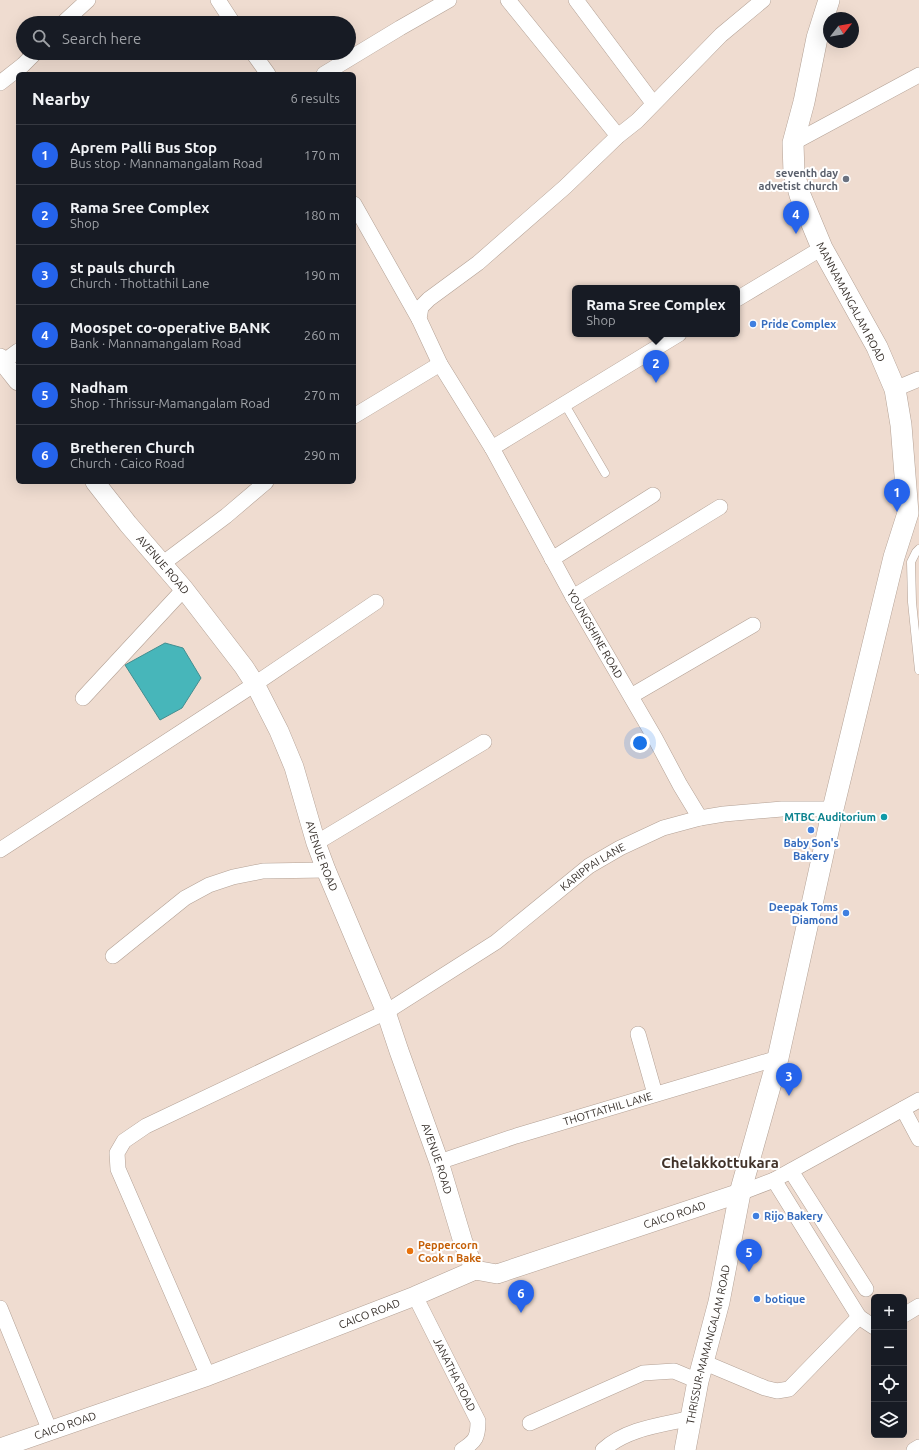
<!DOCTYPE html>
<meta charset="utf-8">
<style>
body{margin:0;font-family:Ubuntu,sans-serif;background:#20242c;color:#f1f3f6}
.controls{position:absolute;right:12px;bottom:12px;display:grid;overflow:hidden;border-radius:6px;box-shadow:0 4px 16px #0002}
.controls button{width:36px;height:36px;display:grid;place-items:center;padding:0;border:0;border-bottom:1px solid #363941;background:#171b24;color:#f1f3f6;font:20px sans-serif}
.compass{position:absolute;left:823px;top:12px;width:36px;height:36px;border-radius:50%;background:#171b24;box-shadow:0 4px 16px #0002;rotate:59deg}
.you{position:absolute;left:640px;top:743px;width:14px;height:14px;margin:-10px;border:3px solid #fff;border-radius:50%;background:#1a73e8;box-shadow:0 0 0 6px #1a73e833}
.badge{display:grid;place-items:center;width:26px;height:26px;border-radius:50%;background:#2563eb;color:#fff;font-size:13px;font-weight:700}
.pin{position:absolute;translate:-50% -33px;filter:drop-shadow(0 1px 2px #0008)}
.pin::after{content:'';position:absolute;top:21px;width:14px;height:12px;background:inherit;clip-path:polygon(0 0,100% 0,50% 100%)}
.popup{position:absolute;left:572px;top:285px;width:168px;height:52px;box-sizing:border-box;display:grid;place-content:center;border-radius:6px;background:#171b24;filter:drop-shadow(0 1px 3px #0005);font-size:13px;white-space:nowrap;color:#9ea1a6}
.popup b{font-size:15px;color:#f1f3f6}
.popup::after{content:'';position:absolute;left:50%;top:100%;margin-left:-8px;border:8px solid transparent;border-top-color:#171b24}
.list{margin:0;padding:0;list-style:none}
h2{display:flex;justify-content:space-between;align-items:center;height:52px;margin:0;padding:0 16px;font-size:17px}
h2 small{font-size:13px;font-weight:400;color:#9ea1a6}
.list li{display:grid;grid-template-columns:26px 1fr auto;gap:12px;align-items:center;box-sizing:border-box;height:60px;padding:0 16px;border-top:1px solid #363941}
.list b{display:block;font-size:15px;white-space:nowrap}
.list p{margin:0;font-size:13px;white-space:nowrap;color:#9ea1a6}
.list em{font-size:13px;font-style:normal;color:#9ea1a6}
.icon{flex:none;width:22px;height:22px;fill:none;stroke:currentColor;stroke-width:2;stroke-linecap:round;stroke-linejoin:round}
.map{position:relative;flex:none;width:919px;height:1450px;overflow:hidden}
.search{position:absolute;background:#171b24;box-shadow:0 4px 16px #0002;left:16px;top:16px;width:340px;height:44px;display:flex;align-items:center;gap:10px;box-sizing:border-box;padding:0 14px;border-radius:22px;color:#9ea1a6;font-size:15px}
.panel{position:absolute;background:#171b24;box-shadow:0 4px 16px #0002;left:16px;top:72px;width:340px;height:412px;border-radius:6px}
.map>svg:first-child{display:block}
</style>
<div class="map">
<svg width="919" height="1450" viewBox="0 0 919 1450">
<rect width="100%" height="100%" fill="#efdcd0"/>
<path fill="#47b6ba" stroke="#438e90" d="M165 643 183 648 201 678 182 708 160 720 125 665Z"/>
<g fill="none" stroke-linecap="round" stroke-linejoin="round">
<g stroke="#b3a195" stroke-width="9">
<path id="service" d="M564 403 605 473
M919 549 916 552 911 562 912 602 919 670"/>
</g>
<g stroke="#b3a195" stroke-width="16">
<g id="minor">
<path d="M218 0 233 23"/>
<path d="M508 0 618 136"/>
<path d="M576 0 653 103"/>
<path d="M63 23 88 0"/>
<path d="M253 53 268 74"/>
<path d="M324 74 400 28 449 0"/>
<path d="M0 83 23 65 35 53"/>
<path d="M793 143 919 75"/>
<path d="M354 204 419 319"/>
<path d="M737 299 822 248"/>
<path d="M3 362 18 351"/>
<path d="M895 389 919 379"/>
<path d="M354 416 440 364"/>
<path d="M492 448 679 334"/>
<path d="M552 559 653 495"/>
<path d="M162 564 226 516 266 482"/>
<path d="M573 597 720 507"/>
<path d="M631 696 753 625"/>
<path d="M83 698 184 589"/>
<path d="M700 818 680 785 655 738 573 597 492 448 440 364 419 319 421 307 429 299 478 263 565 187 618 136 637 121 721 35 763 0"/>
<path d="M316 843 484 742"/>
<path d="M0 850 255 684 376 602"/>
<path d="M113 956 185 898 209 885 233 877 263 871 326 870"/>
<path d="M638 1034 655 1094"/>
<path d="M903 1109 919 1139"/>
<path id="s1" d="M439 1162 516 1136 778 1058"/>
<path d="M791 1171 866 1289"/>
<path d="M774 1180 859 1317"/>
<path d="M740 1193 774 1180 919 1100"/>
<path id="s2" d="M415 1296 478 1421C478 1437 476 1441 462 1450"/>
<path d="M0 1308 50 1431"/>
<path d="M904 1315 919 1306"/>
<path d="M703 1362 765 1388 777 1391 789 1389 859 1317 874 1327"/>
<path id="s3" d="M208 1376 118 1169 117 1153 124 1141 146 1126 386 1012 496 942 589 866 620 848 663 828 700 818 724 814 782 809H833"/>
<path d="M530 1423 643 1373 674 1371 698 1381"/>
<path d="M603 1450C627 1428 662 1425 692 1418"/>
<path d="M914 1450 919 1447"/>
</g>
</g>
<g stroke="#b3a195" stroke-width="20">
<g id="tertiary">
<path d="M0 358 18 381"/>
<path id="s4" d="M95 482 128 524 184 589 244 667 255 684 279 731 294 767 316 843 326 870 386 1012 399 1051 439 1162 463 1242 475 1270"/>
<path id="s5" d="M0 1448 208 1376 415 1296 475 1270 497 1274 740 1193"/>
</g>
</g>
<g stroke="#b3a195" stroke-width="22">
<g id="secondary">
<path id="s6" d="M685 1450 698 1381 719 1302 740 1193 778 1058 833 809 894 557 908 513 901 425 895 389 877 347 822 248 800 195 794 173 793 143 804 102 817 38 829 0"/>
</g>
</g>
<use href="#service" stroke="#fff" stroke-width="8"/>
<use href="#minor" stroke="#fff" stroke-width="15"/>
<use href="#tertiary" stroke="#fff" stroke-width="19"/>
<use href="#secondary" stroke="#fff" stroke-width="21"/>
</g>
<circle fill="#6b7280" stroke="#fff" stroke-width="1.5" cx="846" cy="179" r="4"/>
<g fill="#3f7fe0" stroke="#fff" stroke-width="1.5">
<circle cx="753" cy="324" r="4"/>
<circle cx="811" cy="830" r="4"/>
<circle cx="846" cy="913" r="4"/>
<circle cx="756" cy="1216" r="4"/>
<circle cx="757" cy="1299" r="4"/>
</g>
<circle fill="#0f9aa8" stroke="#fff" stroke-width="1.5" cx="884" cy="817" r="4"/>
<circle fill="#e8710a" stroke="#fff" stroke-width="1.5" cx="410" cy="1251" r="4"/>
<g text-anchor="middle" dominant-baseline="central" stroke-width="4" stroke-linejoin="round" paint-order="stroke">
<g font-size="11" font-weight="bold" fill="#5b616d" stroke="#fff" text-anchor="end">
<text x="838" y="173">seventh day<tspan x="838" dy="13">advetist church</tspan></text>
</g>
<g font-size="11" fill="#39322d" stroke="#fff">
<text transform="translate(851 302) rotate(62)">MANNAMANGALAM ROAD</text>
<text stroke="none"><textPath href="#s4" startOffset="107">AVENUE ROAD</textPath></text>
<text transform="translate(595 634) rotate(60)">YOUNGSHINE ROAD</text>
<text stroke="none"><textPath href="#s4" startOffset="443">AVENUE ROAD</textPath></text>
<text stroke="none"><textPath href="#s3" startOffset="801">KARIPPAI LANE</textPath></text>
<text stroke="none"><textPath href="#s1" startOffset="177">THOTTATHIL LANE</textPath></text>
<text stroke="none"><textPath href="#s4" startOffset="767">AVENUE ROAD</textPath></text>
<text stroke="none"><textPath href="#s5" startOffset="717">CAICO ROAD</textPath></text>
<text stroke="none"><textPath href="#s5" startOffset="393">CAICO ROAD</textPath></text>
<text stroke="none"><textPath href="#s6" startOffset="108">THRISSUR-MAMANGALAM ROAD</textPath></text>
<text stroke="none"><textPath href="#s2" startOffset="88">JANATHA ROAD</textPath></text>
<text stroke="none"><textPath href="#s5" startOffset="69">CAICO ROAD</textPath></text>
</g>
<g font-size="11" font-weight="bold" fill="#366cbe" stroke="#fff" text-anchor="start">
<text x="761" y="324">Pride Complex</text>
<text x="811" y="843" text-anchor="middle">Baby Son's<tspan x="811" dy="13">Bakery</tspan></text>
<text x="838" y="907" text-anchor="end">Deepak Toms<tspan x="838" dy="13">Diamond</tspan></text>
<text x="764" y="1216">Rijo Bakery</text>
<text x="765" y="1299">botique</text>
</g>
<g font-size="11" font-weight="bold" fill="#0d838f" stroke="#fff" text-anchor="end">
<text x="876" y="817">MTBC Auditorium</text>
</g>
<g font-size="11" font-weight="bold" fill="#c56008" stroke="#fff" text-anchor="start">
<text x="418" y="1245">Peppercorn<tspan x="418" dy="13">Cook n Bake</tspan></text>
</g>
<g font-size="15" font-weight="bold" fill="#42332a" stroke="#fff">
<text x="720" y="1162">Chelakkottukara</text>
</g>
</g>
</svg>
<div class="controls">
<button>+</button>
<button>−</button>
<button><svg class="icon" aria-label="locate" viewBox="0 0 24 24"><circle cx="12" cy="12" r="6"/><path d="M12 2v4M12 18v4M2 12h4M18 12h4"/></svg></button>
<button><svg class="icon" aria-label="layers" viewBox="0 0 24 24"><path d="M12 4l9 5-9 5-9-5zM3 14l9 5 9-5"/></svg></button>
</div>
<svg class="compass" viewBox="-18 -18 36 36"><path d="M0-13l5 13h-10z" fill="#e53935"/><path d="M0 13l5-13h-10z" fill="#9ea1a6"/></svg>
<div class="you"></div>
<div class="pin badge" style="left:897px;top:512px">1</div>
<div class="pin badge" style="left:656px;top:383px">2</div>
<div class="popup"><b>Rama Sree Complex</b>Shop</div>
<div class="pin badge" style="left:789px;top:1096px">3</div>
<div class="pin badge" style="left:796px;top:234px">4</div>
<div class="pin badge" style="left:749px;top:1272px">5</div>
<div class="pin badge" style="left:521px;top:1313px">6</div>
<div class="search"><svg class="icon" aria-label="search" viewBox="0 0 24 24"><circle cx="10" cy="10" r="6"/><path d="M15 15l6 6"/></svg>Search here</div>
<section class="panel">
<h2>Nearby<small>6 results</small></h2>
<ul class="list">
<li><span class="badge">1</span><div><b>Aprem Palli Bus Stop</b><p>Bus stop · Mannamangalam Road</p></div><em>170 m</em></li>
<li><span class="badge">2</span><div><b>Rama Sree Complex</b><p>Shop</p></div><em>180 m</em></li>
<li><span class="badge">3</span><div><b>st pauls church</b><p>Church · Thottathil Lane</p></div><em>190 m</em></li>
<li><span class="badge">4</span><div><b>Moospet co-operative BANK</b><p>Bank · Mannamangalam Road</p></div><em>260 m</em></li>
<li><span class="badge">5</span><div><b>Nadham</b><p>Shop · Thrissur-Mamangalam Road</p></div><em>270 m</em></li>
<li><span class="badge">6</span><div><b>Bretheren Church</b><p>Church · Caico Road</p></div><em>290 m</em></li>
</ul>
</section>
</div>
